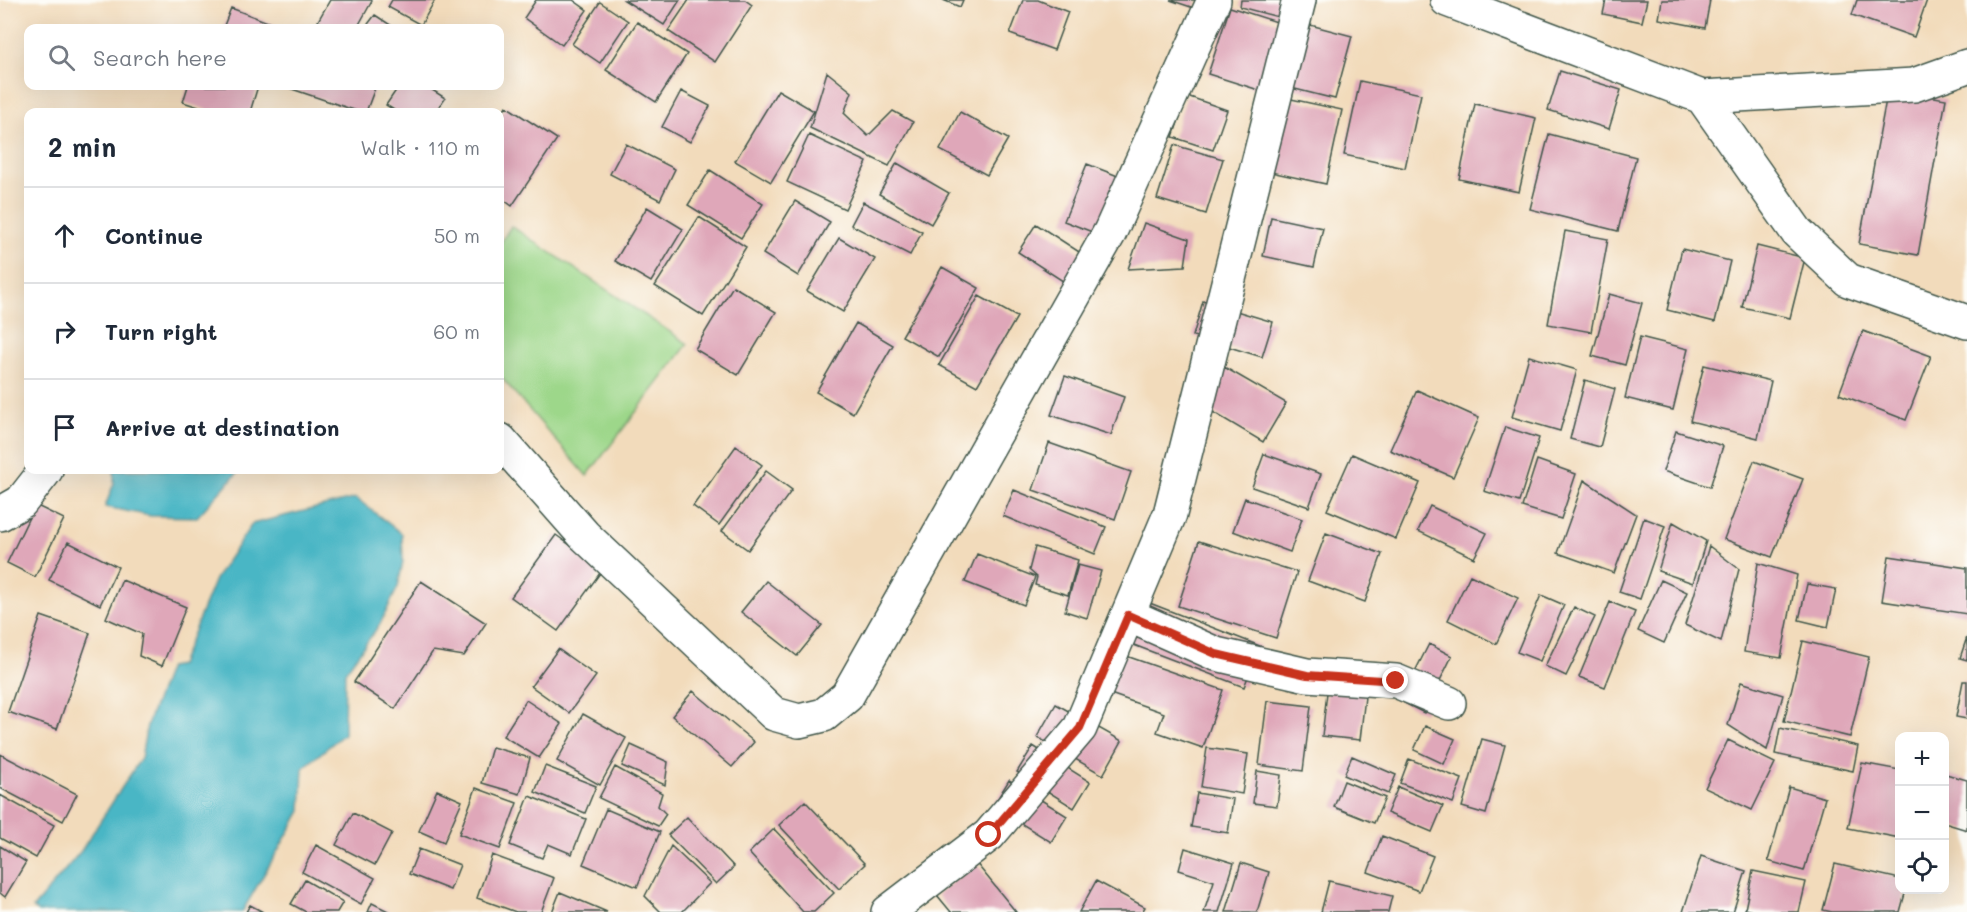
<!DOCTYPE html>
<meta charset="utf-8">
<style>
body{margin:0;font-family:Mali,sans-serif;background:#f6f6f7;color:#1f2937}
.controls{position:absolute;right:18px;bottom:18px;display:grid;overflow:hidden;border-radius:12px;box-shadow:0 6px 24px #0002}
.controls button{width:54px;height:54px;display:grid;place-items:center;padding:0;border:0;border-bottom:2px solid #e0e1e3;background:#fff;color:#1f2937;font:30px sans-serif}
.stop{position:absolute;width:18px;height:18px;margin:-14px;border:4px solid #c8321e;border-radius:50%;background:#fff}
.stop.end{background:#c8321e;border-color:#fff;box-shadow:0 2px 6px #0008}
.list{margin:0;padding:0;list-style:none}
h2{display:flex;justify-content:space-between;align-items:center;height:78px;margin:0;padding:0 24px;font-size:26px}
h2 small{font-size:20px;font-weight:400;color:#747a83}
.list li{display:grid;grid-template-columns:39px 1fr auto;gap:18px;align-items:center;box-sizing:border-box;height:96px;padding:0 24px;border-top:2px solid #e0e1e3}
.list b{display:block;font-size:22px;white-space:nowrap}
.list em{font-size:20px;font-style:normal;color:#747a83}
.icon{flex:none;width:33px;height:33px;fill:none;stroke:currentColor;stroke-width:2;stroke-linecap:round;stroke-linejoin:round}
.map{position:relative;flex:none;width:1967px;height:912px;overflow:hidden}
.search{position:absolute;background:#fff;box-shadow:0 6px 24px #0002;left:24px;top:24px;width:480px;height:66px;display:flex;align-items:center;gap:15px;box-sizing:border-box;padding:0 21px;border-radius:12px;color:#747a83;font-size:22px}
.panel{position:absolute;background:#fff;box-shadow:0 6px 24px #0002;left:24px;top:108px;width:480px;height:366px;border-radius:12px}
.map>svg:first-child{display:block}
</style>
<div class="map">
<svg width="1967" height="912" viewBox="0 0 1967 912">
<rect width="100%" height="100%" fill="#fdfcf7"/>
<filter id="ink" filterUnits="userSpaceOnUse"><feTurbulence type="fractalNoise" baseFrequency=".0167" numOctaves="2"/><feDisplacementMap in="SourceGraphic" scale="12" xChannelSelector="R" yChannelSelector="G"/><feConvolveMatrix kernelMatrix="1 2 1 2 8 2 1 2 1" color-interpolation-filters="sRGB"/></filter>
<filter id="wash" filterUnits="userSpaceOnUse"><feTurbulence type="fractalNoise" baseFrequency=".008" numOctaves="4" result="noise"/><feDisplacementMap in="SourceGraphic" scale="24" xChannelSelector="R" yChannelSelector="G"/><feGaussianBlur stdDeviation="1.35" result="paint"/><feColorMatrix in="noise" values="0 0 0 0 0 0 0 0 0 0 0 0 0 0 0 0 0 1.4 0 .05"/><feComposite in="paint" operator="in"/></filter>
<g filter="url(#wash)">
<rect width="100%" height="100%" fill="#f2dbbb"/>
<path fill="#9dd78a" stroke="#5e8a5f" stroke-width="1.5" d="M511 226 688 344 587 476 500 376V244Z"/>
<path fill="#49b6c5" stroke="#347a7c" stroke-width="1.5" d="M114 470H240L197 517 151 516 105 507 114 483Z
M356 498 402 534 403 561 398 587 380 624 345 672 344 734 303 768 301 811 242 912H38L33 908 81 851 141 758 147 725 169 667 180 665 215 579 252 524Z"/>
<g id="blocks">
<path fill="#dfa7b9" d="M330 0H371L372 1 357 28H332L318 21Z
M392 0H435L421 25 388 7Z
M536 0H573L587 10 562 45 524 18Z
M624 0H680L664 25Z
M689 0H745L752 5 715 62 668 31Z
M943 0H963L960 7Z
M1023 0H1038L1068 12 1054 50 1010 34Z
M1170 0H1196L1194 8Z
M1241 0H1291L1286 19 1240 7Z
M1606 0H1647L1642 22 1603 14Z
M1662 0H1710L1705 28 1659 19Z
M1857 0H1927L1914 37 1852 15Z
M600 2 628 21 600 63 572 44Z
M1230 7 1283 24 1262 91 1208 74Z
M231 8 278 26 277 28H223Z
M375 15 395 28H365Z
M637 22 687 54 656 102 606 70Z
M1299 22 1352 36 1335 99 1283 86Z
M1560 71 1621 90 1609 129 1548 110Z
M827 72 852 92 844 113 868 136 893 111 913 122 889 166 810 128Z
M1360 81 1421 94 1405 168 1344 155Z
M188 86H258L250 112H214L183 102Z
M283 86H369L375 88 366 112H360Z
M399 86H426L445 98 435 112H397L386 105Z
M1888 89 1946 99 1918 255 1859 244Z
M778 90 814 111 771 182 735 161Z
M681 91 710 106 690 142 662 127Z
M1187 96 1227 110 1213 150 1173 137Z
M1282 97 1342 110 1326 184 1266 171Z
M1475 104 1536 118 1519 192 1459 179Z
M506 106 557 139 512 206 500 197V116Z
M960 112 1008 139 987 175 940 150Z
M1549 134 1636 157 1618 231 1530 209Z
M809 135 867 162 845 209 787 182Z
M626 144 675 169 660 200 610 174Z
M1174 145 1223 159 1206 214 1157 199Z
M897 163 949 193 931 224 879 194Z
M1087 164 1123 178 1100 235 1064 221Z
M710 170 763 204 741 238 688 205Z
M795 201 830 222 798 276 763 254Z
M863 202 922 232 910 255 851 225Z
M647 207 683 229 651 282 615 261Z
M699 217 746 247 703 316 655 286Z
M1271 217 1323 228 1314 267 1263 256Z
M1144 223 1189 239 1185 266 1128 269Z
M1036 224 1090 259 1072 287 1018 252Z
M1565 231 1608 239 1591 332 1548 324Z
M839 238 875 259 843 312 807 291Z
M1757 246 1805 258 1790 318 1742 307Z
M1682 249 1730 261 1715 322 1667 310Z
M942 267 979 288 939 357 902 336Z
M733 286 776 312 738 375 695 349Z
M1609 294 1642 303 1625 365 1592 356Z
M979 296 1017 317 977 386 939 365Z
M1203 301 1273 322 1262 357 1193 336Z
M856 323 893 345 853 413 816 392Z
M1863 331 1931 356 1906 420 1839 394Z
M1640 337 1688 349 1673 410 1625 398Z
M1529 356 1577 370 1560 431 1512 417Z
M1704 365 1771 381 1758 438 1690 421Z
M1224 367 1286 403 1263 442 1201 405Z
M1065 376 1124 397 1111 435 1051 415Z
M1585 380 1615 389 1600 447 1570 439Z
M1417 390 1479 418 1453 477 1390 450Z
M1505 427 1539 438 1519 502 1484 491Z
M1676 431 1723 446 1710 487 1663 471Z
M1049 443 1131 472 1115 519 1033 490Z
M736 446 762 465 719 525 693 506Z
M1264 454 1321 474 1309 507 1252 487Z
M1352 454 1420 483 1396 539 1327 510Z
M1537 460 1576 474 1561 519 1522 507Z
M1754 461 1803 479 1772 557 1724 539Z
M766 471 792 490 748 550 722 531Z
M1584 480 1636 514 1614 573 1558 553Z
M1014 490 1106 527 1095 554 1003 516Z
M1245 498 1302 519 1290 552 1233 531Z
M35 505 64 519 35 577 7 563Z
M1430 506 1487 533 1474 558 1418 531Z
M1644 518 1665 526 1640 599 1619 592Z
M1673 522 1706 541 1693 583 1658 571Z
M1326 533 1382 554 1365 602 1308 581Z
M556 535 603 569 558 631 511 597Z
M1199 541 1297 572 1276 638 1178 606Z
M68 542 118 567 100 605 49 580Z
M1709 546 1739 569 1721 642 1685 625Z
M1035 547 1078 560 1068 595 1035 585 1037 577 1029 570Z
M977 554 1035 577 1024 605 965 582Z
M1889 556 1967 568V614L1882 601Z
M1758 563 1797 575 1781 658 1744 652Z
M1078 565 1101 571 1087 618 1065 611Z
M1470 575 1518 598 1496 644 1448 620Z
M122 580 186 607 162 666 139 656 142 634 106 618Z
M1661 580 1687 592 1664 643 1638 631Z
M421 581 486 623 464 656 433 651 395 709 354 682Z
M766 581 822 625 797 656 741 612Z
M1807 584 1836 589 1828 627 1799 620Z
M1541 595 1564 605 1540 661 1517 652Z
M1142 600 1260 646 1244 687 1126 642Z
M1610 602 1635 612 1605 687 1579 677Z
M1574 607 1595 617 1566 676 1545 666Z
M41 616 90 633 57 729 8 712Z
M1967 637V660L1960 658Z
M1803 641 1869 657 1850 737 1784 721Z
M1429 644 1452 656 1424 713 1400 701Z
M558 649 596 676 569 713 531 686Z
M1115 652 1223 690 1203 748 1157 732 1164 713 1102 691Z
M1963 681H1967V719L1956 717Z
M1741 682 1783 695 1767 750 1728 725Z
M1328 684 1366 688 1360 740 1322 736Z
M693 691 754 742 732 767 672 716Z
M526 700 562 724 539 758 503 736Z
M1267 701 1311 706 1303 771 1259 765Z
M1056 704 1122 741 1103 775 1037 737Z
M583 714 626 738 600 785 557 761Z
M1425 726 1455 739 1444 764 1414 750Z
M1780 728 1858 746 1853 771 1775 754Z
M1482 739 1505 745 1486 814 1462 807Z
M1728 740 1775 763 1752 810 1705 788Z
M631 745 668 762 665 785 622 766Z
M1033 746 1090 782 1074 808 1017 772Z
M492 747 530 758 520 794 482 783Z
M1207 748 1248 754 1242 794 1201 787Z
M0 754 77 794 63 821 0 788Z
M1352 756 1396 775 1388 794 1344 775Z
M1409 759 1462 779 1453 803 1400 783Z
M1862 763 1900 770V838L1848 828Z
M545 766 596 786 585 813 535 792Z
M615 767 662 793 658 806 666 814 658 826 599 798Z
M1257 771 1281 775 1277 806 1253 803Z
M1946 774 1967 780V830L1944 823V780Z
M1009 780 1067 816 1051 842 993 806Z
M1344 781 1385 798 1374 823 1334 807Z
M1398 787 1443 806 1432 832 1387 813Z
M1789 787 1825 798 1804 871 1768 861Z
M476 788 517 803 500 849 459 834Z
M437 790 462 801 444 842 419 831Z
M1197 793 1233 799 1228 833 1191 827Z
M0 795 54 825 36 858 0 838Z
M529 796 586 819 572 854 548 844 542 858 510 845Z
M805 801 865 864 839 889 779 825Z
M606 809 660 832 637 887 583 864Z
M353 813 392 833 375 865 336 845Z
M687 817 734 867 716 884 668 835Z
M774 829 834 893 814 912H803L749 853Z
M1382 836 1433 856 1419 891 1368 872Z
M316 845 375 878 361 904 302 872Z
M0 846 26 862 5 897 0 893Z
M671 846 710 883 682 912H661L645 896Z
M1185 848 1234 863 1219 912H1204L1214 881 1179 870Z
M419 849 460 865 450 890 409 874Z
M492 855 554 878 541 912H516L477 898Z
M1701 856 1746 871 1733 912H1683Z
M976 863 1016 912H951L937 895Z
M1241 863 1269 872 1257 912H1226Z
M1835 864 1900 879V890H1906L1900 912H1832L1823 910Z
M1753 871 1806 882 1799 912H1758L1745 909Z
M305 880 343 902 337 912H306L291 904Z
M1096 881 1145 907 1142 912H1079Z
M1329 881 1392 896 1388 912H1321Z
M560 892 607 912H552Z
M372 903 390 912H368Z
M250 905 263 912H246Z"/>
</g>
</g>
<g filter="url(#ink)">
<use href="#blocks" fill-opacity="0" stroke="#3f5548" stroke-width="1.5"/>
<g fill="none" stroke-linecap="round" stroke-linejoin="round">
<g stroke="#3f5548" stroke-width="36">
<path id="minor" d="M500 440 584 535 774 714 799 721 824 715 847 696 1110 232 1214 0
M0 514 21 502 46 470
M1128 615 1216 654 1307 675 1396 681 1449 703
M888 912 989 835 1080 728 1170 514 1299 0"/>
</g>
<g stroke="#3f5548" stroke-width="36">
<path id="tertiary" d="M1447 0 1702 97 1797 232 1848 280 1967 322
M1702 97 1914 85 1967 66"/>
</g>
<use href="#minor" stroke="#fff" stroke-width="33"/>
<use href="#tertiary" stroke="#fff" stroke-width="33"/>
</g>
</g>
<g fill="none" stroke-linecap="round" stroke-linejoin="round" filter="url(#ink)">
<path stroke="#c8321e" stroke-width="8" d="M989 835 1080 728 1128 615 1216 654 1307 675 1396 681"/>
</g>
</svg>
<div class="controls">
<button>+</button>
<button>−</button>
<button><svg class="icon" aria-label="locate" viewBox="0 0 24 24"><circle cx="12" cy="12" r="6"/><path d="M12 2v4M12 18v4M2 12h4M18 12h4"/></svg></button>
</div>
<div class="stop" style="left:989px;top:835px"></div>
<div class="stop end" style="left:1396px;top:681px"></div>
<div class="search"><svg class="icon" aria-label="search" viewBox="0 0 24 24"><circle cx="10" cy="10" r="6"/><path d="M15 15l6 6"/></svg>Search here</div>
<section class="panel">
<h2>2 min<small>Walk · 110 m</small></h2>
<ul class="list">
<li><svg class="icon" aria-label="ahead" viewBox="0 0 24 24"><path d="M12 20V5M6 11l6-6 6 6"/></svg><div><b>Continue</b></div><em>50 m</em></li>
<li><svg class="icon" aria-label="right" viewBox="0 0 24 24"><path d="M7 20v-9h11M14 6l5 5-5 5"/></svg><div><b>Turn right</b></div><em>60 m</em></li>
<li><svg class="icon" aria-label="arrive" viewBox="0 0 24 24"><path d="M6 21V4h12l-3 4 3 4H6"/></svg><div><b>Arrive at destination</b></div></li>
</ul>
</section>
</div>
